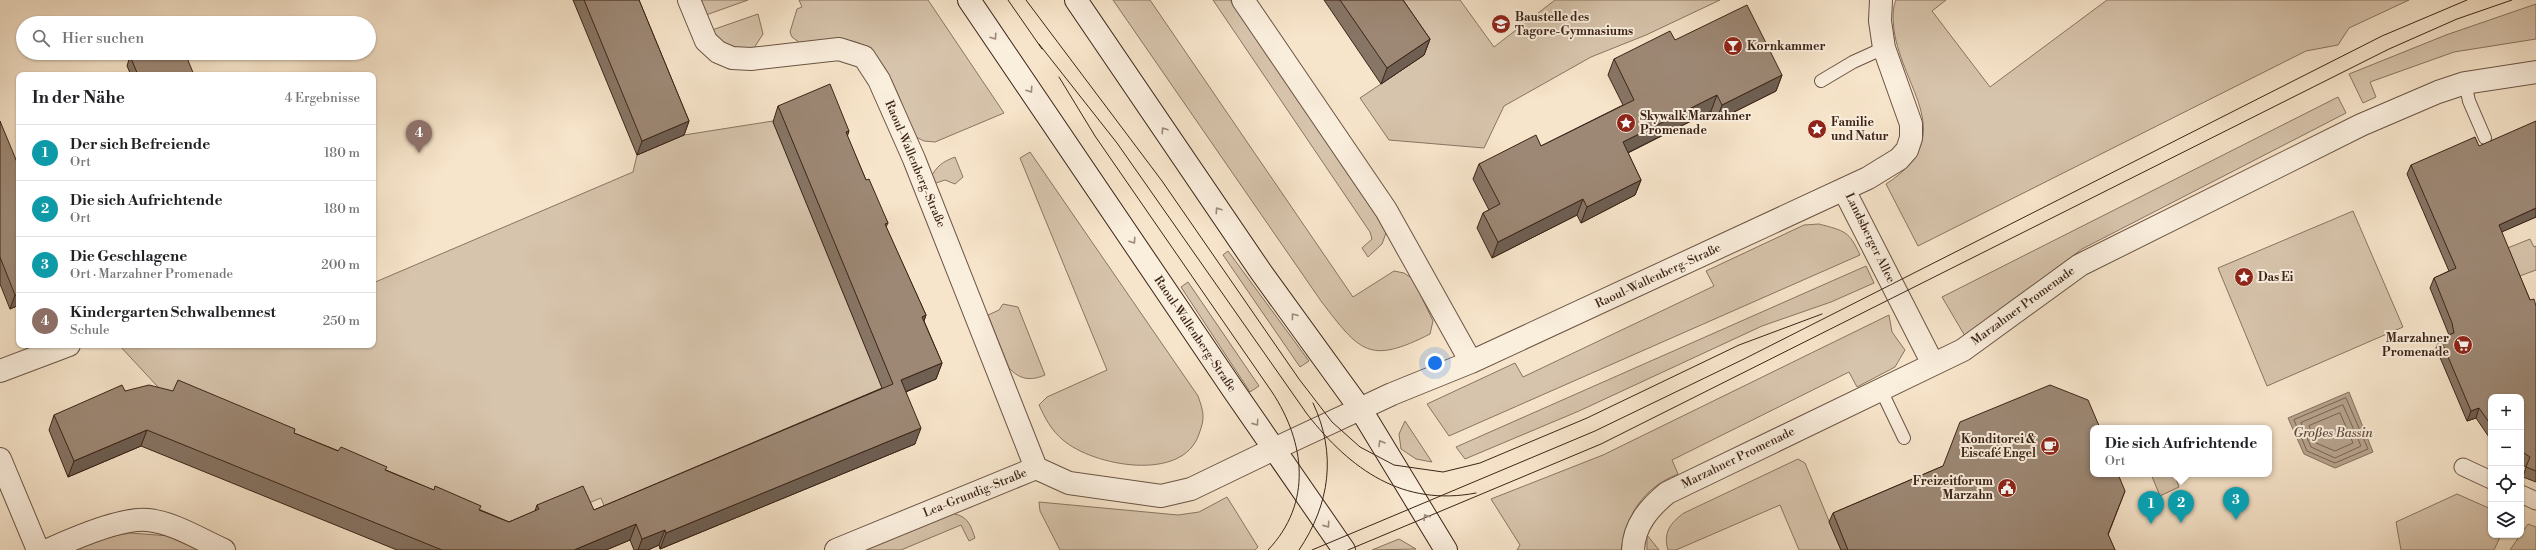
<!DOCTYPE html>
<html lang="de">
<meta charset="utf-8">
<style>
body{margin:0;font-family:"Libre Bodoni",serif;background:#f2f2f2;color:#202124}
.controls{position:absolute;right:12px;bottom:12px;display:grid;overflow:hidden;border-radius:8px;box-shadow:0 1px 3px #0004}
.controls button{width:36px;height:36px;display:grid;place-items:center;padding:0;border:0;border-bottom:1px solid #e0e0e0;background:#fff;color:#202124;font:20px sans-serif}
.you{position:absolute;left:1435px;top:363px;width:14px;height:14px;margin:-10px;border:3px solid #fff;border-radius:50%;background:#1a73e8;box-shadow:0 0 0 6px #1a73e833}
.badge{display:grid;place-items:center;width:26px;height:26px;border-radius:50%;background:#7c3aed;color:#fff;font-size:13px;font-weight:700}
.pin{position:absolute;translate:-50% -33px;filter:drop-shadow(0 1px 2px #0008)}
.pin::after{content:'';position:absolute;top:21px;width:14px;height:12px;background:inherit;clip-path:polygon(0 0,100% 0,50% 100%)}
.popup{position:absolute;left:2090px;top:425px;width:182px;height:52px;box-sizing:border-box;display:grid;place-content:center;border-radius:8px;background:#fff;filter:drop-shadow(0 1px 3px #0005);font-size:13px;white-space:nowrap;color:#757577}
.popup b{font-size:15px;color:#202124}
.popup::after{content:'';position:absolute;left:50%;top:100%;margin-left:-8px;border:8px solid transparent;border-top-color:#fff}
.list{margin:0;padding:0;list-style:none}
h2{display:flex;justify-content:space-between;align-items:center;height:52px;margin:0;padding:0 16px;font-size:17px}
h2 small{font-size:13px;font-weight:400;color:#757577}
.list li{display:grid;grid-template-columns:26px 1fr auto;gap:12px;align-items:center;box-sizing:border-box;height:56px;padding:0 16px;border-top:1px solid #e0e0e0}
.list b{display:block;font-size:15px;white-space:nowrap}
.list p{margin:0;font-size:13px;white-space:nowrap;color:#757577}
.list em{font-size:13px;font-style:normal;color:#757577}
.icon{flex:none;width:22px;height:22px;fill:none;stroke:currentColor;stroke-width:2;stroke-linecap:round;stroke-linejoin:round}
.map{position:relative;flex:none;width:2536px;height:550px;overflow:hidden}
.search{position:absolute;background:#fff;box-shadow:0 1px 3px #0004;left:16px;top:16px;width:360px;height:44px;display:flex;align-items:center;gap:10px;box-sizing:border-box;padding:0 14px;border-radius:22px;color:#757577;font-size:15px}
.panel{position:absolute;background:#fff;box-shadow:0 1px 3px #0004;left:16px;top:72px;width:360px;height:276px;border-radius:8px}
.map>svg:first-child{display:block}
</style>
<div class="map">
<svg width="2536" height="550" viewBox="0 0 2536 550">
<rect width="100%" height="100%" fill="#f7e5cb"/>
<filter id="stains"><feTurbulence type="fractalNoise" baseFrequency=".005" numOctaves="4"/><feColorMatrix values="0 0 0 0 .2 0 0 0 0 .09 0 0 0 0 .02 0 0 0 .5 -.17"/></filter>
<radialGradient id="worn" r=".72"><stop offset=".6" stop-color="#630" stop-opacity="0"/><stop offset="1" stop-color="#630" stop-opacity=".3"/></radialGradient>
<path fill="#d7c4ac" stroke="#8a7462" d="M700 0H748L706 15Z
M799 0H928L1004 113 935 142 924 141 914 136C902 107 887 48 852 41 836 38 816 42 800 43L792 37 790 32 797 9 802 7Z
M1113 0H1150L1353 297 1394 271 1404 273 1413 279 1433 321 1430 334C1369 365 1360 352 1321 301Z
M1213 0H1230L1377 217 1386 233 1382 244 1368 257 1362 248 1372 239 1370 232Z
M1391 0H1460L1494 47 1555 0H1720L1646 35 1591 57 1504 106 1484 148 1389 140 1360 98 1424 55Z
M1896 0H1946L1932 11 1990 87 2107 0H2409L2349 28 2338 45 2306 51 1918 246 1886 184C1960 136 1903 91 1894 30 1893 20 1892 9 1896 0Z
M2536 4V39L2454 52 2370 82 2376 97 2363 103 2349 74 2446 35Z
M758 14 763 34 754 48C735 48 722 47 712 30Z
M2338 97 2346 113 2082 249 1965 336 1942 297Z
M773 121 887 399 609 518 601 498 510 535 170 400 119 345H373V283L633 172 637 155 684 135Z
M1030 152 1198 396C1204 413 1205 418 1199 434 1183 483 1093 466 1063 440 1051 430 1045 418 1039 405L1047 397 1107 370 1020 158Z
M955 157 963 177 955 184 945 180 933 184 931 177C937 166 942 162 955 157Z
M2353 211 2403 327 2267 386 2218 268Z
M1819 224C1845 231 1849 231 1860 255L1449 436 1427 404 1515 363 1523 377 1714 286 1706 271 1804 225Z
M2530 239 2534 247 2536 246V270L2517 277 2505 249Z
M1228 251 1309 361 1300 367 1223 255Z
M1866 266 1874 283 1831 302 1762 326 1579 411 1465 459 1456 447Z
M1188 282 1259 386 1250 392 1181 287Z
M1003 304 1018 307 1045 375C1031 381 1020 380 1009 368L988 315 999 310Z
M1889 315 1892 332 1905 350 1895 367 1857 387 1849 372 1672 460 1678 474C1643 488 1627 514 1621 550H1517L1520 545 1491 499 1603 455Z
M1405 421 1432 462 1416 459 1401 449 1399 434Z
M1798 459 1805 463 1841 550H1799L1780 505 1676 550H1668C1663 533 1670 523 1684 513Z
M2151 474H2174L2179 487 2160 496Z
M2457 494 2491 509V535H2501L2494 550H2401L2396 522Z
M1227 497 1258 547 1255 550H1060L1040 511 1039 502 1178 515 1199 512Z
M949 513C967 515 970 523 975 538L969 541 961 525 901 550H859Z
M2528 524 2536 527V550H2510Z
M130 533 170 536 200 550H74L107 537Z
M1647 535 1659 550H1647Z
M1399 539 1416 549 1372 550Z"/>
<path fill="#b7a38e" stroke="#86705e" d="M2349 392 2373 452 2335 468 2304 454 2288 418Z"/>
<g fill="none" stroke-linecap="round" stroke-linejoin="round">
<path stroke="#7a6452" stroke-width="1" d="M2346 398 2368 449 2335 463 2307 451 2294 420Z
M2343 405 2361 446 2335 458 2311 447 2301 423Z
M2340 413 2353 443 2335 451 2316 443 2309 426Z"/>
<g stroke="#6b5444" stroke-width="14">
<path id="service" d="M1821 81 1853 62 1884 48
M2465 83 2469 101 2485 138
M1881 390 1904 438"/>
</g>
<g stroke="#6b5444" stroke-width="19">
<path id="pedestrian" d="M2463 467 2491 480
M2521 494 2536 501"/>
</g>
<g stroke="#6b5444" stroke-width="24">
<path id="minor" d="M689 0 706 41 718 52 732 58 751 59 839 49 864 57 879 80 914 159 1036 468
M1243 0 1386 210 1471 362
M1844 190 1933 364
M0 371 69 345
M0 459 38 550
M48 550C72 539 122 517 148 520 175 523 199 539 224 550
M836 550 1036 468 1069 483 1161 496 1191 489 1274 449 1392 394 1471 362 1868 178 1899 159 1907 150 1911 138V124L1884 48 1880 21 1881 0
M1633 550C1634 525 1649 508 1667 493L1963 350 2080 265 2361 125 2438 92 2465 83 2536 72"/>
</g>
<g stroke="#3c2417" stroke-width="24">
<path id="secondary" d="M969 0 1234 391 1344 550
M1076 0 1261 272 1361 410 1446 550"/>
</g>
<use href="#service" stroke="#faeedd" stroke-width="12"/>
<use href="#pedestrian" stroke="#faeedd" stroke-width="17"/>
<use href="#minor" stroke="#faeedd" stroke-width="22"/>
<use href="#secondary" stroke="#faeedd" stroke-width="22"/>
<path stroke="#3c2417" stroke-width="1" d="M1008 0 1042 49
M1026 0 1162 181 1299 379 1332 422 1360 447 1394 465 1443 472 1480 463 1587 418 1739 345 1822 314
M1039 44 1117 143 1307 414C1351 470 1403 507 1476 493
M1059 77 1095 136 1272 392C1305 442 1313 503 1268 550
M1299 550C1330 504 1337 454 1313 403
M1312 550 1595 431 1746 358 2382 36 2467 0
M1348 550 1601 444 2389 49 2457 19 2512 0"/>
</g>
<path fill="#877565" stroke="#3c2417" d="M573 0H639L689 121 684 135 637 155Z
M1324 0H1403L1430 39 1424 55 1381 84Z
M1675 40 1782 75 1776 91 1716 121 1711 111 1628 153 1641 180 1635 195 1581 223 1577 215 1492 258 1477 228 1483 213 1489 210 1473 179 1479 164 1541 146 1623 105 1608 75 1614 59Z
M130 56 194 75H131L127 66Z
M778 106 847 136 866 180 888 223 886 227 926 315 924 321 942 363 936 379 906 392 915 444 660 549 659 545 648 550H634L630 540 606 550H397L141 446 68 477 49 430 54 415 125 391 294 433 386 470 509 522 535 511 537 505 594 510 882 388 773 122Z
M0 121 19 305 10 309 0 284Z
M2411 165 2536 217 2501 232 2530 300 2536 306V482L2523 477 2526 467 2521 464V397H2491V440L2476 418 2467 421 2436 348 2440 338 2449 335 2430 288 2434 278 2449 271 2407 174Z
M1943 466 2125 491 2108 535 2115 550H1841L1829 522 1833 513Z"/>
<path fill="#6e5f52" stroke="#3c2417" d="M1430 39 1424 55 1381 84 1387 68Z
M1782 75 1776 91 1716 121 1722 105Z
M1717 95 1711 111 1617 158 1623 142Z
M689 121 684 135 637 155 642 141Z
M849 131 844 147 846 132Z
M1641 180 1635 195 1581 223 1587 207Z
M1583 199 1577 215 1492 258 1498 242Z
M2536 208V217L2495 235 2499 225Z
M19 293V305L10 309 15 295Z
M926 315 920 331 922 317Z
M942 363 936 379 895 396 901 380Z
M2479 408 2476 418 2467 421 2471 411Z
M921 428 915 444 660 549 666 533Z
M147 430 141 446 68 477 74 461Z
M636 524 630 540 606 550H574Z
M665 530 659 545 648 550H638L642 539Z"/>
<path fill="#9d8875" stroke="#3c2417" d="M584 0H639L689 121 642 141Z
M1340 0H1403L1430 39 1387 68Z
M1747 5 1782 75 1722 105 1717 95 1623 142 1641 180 1587 207 1583 199 1498 242 1483 213 1500 204 1479 164 1536 135 1541 146 1634 100 1614 59 1670 31 1675 40Z
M138 53H185L194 75H138L130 56Z
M830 84 849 131 846 132 866 180 869 179 888 223 885 224 926 315 922 317 942 363 901 380 921 428 666 533 665 530 642 539 636 524 574 550H442L147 430 74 461 54 415 122 385 125 391 149 385 173 391 178 380 295 429 294 433 338 451 341 447 387 467 385 470 434 490 435 486 481 506 479 510 509 522 539 509 537 505 583 486 594 510 893 384 778 106Z
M0 121 19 167V293L15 295 0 257Z
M2536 121V208L2499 225 2530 300 2534 299 2536 306V471L2526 467 2530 457 2521 451V397H2491V425L2479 408 2471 411 2440 338 2454 333 2452 323 2434 278 2456 268 2411 165 2475 137 2479 146Z
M2050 385 2088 400 2100 428H2093V474H2118L2125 491 2108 534 2115 550H1848L1833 513 1943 466 1960 422Z"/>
<defs><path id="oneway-chevron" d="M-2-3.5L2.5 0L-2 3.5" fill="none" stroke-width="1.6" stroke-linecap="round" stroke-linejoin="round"/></defs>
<g stroke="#9b897a">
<use href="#oneway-chevron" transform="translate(994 37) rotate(56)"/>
<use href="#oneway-chevron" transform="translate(1030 90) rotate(56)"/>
<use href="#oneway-chevron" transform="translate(1164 130) rotate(-124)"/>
<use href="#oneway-chevron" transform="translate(1218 210) rotate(-124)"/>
<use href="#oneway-chevron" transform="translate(1133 241) rotate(56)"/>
<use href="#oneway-chevron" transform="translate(1294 316) rotate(-127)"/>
<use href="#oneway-chevron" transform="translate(1256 423) rotate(55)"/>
<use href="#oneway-chevron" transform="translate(1381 443) rotate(-121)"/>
<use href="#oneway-chevron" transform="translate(1426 517) rotate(-122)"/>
<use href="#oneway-chevron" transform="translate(1327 525) rotate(55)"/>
</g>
<defs>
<g id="school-disc" transform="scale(1)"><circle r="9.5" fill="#8f2418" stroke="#faeedd"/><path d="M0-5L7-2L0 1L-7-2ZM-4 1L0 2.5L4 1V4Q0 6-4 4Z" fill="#fff"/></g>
<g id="bar-disc" transform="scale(1)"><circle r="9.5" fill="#8f2418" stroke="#faeedd"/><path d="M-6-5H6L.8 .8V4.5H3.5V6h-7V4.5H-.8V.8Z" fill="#fff"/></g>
<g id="sight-disc" transform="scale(1)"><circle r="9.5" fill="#8f2418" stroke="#faeedd"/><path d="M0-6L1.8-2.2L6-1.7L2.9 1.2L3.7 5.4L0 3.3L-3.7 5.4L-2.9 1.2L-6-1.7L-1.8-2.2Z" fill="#fff"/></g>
<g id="supermarket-disc" transform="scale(1)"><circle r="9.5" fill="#8f2418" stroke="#faeedd"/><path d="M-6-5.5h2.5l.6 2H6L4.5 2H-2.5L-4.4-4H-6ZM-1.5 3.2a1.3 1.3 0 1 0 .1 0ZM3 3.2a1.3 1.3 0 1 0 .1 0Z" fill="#fff"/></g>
<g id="cafe-disc" transform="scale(1)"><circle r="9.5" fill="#8f2418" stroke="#faeedd"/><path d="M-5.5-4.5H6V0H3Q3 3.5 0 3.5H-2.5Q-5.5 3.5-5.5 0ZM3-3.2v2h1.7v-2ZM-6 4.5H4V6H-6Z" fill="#fff"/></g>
<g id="civic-disc" transform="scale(1)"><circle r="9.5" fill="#8f2418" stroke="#faeedd"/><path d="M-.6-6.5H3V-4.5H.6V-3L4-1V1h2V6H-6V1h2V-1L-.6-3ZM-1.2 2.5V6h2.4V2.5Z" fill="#fff"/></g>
</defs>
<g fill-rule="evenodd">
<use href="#school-disc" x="1501" y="24"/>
<use href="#bar-disc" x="1733" y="46"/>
<use href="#sight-disc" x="1626" y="123"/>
<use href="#sight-disc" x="1817" y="129"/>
<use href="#sight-disc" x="2244" y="277"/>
<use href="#supermarket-disc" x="2463" y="345"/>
<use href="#cafe-disc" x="2050" y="446"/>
<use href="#civic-disc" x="2007" y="488"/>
</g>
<g text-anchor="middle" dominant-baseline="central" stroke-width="4" stroke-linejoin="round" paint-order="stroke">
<g font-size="12" font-weight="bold" fill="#3c2417" stroke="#faeedd" text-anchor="start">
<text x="1515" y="17">Baustelle des<tspan x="1515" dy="14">Tagore-Gymnasiums</tspan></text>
<text x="1747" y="46">Kornkammer</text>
<text x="1640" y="116">Skywalk Marzahner<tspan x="1640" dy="14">Promenade</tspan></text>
<text x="1831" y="122">Familie<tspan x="1831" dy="14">und Natur</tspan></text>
<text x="2258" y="277">Das Ei</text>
<text x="2449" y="338" text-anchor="end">Marzahner<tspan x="2449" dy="14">Promenade</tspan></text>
<text x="2036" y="439" text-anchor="end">Konditorei &amp;<tspan x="2036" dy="14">Eiscafé Engel</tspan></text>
<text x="1993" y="481" text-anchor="end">Freizeitforum<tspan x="1993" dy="14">Marzahn</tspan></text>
</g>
<g font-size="12" fill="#3c2417" stroke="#faeedd">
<text transform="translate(915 164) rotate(67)">Raoul-Wallenberg-Straße</text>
<text transform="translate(1870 238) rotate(64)">Landsberger Allee</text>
<text transform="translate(1658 276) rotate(-25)">Raoul-Wallenberg-Straße</text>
<text transform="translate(2023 306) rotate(-36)">Marzahner Promenade</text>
<text transform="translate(1195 334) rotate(56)">Raoul-Wallenberg-Straße</text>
<text transform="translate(1738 458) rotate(-26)">Marzahner Promenade</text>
<text transform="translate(975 493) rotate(-22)">Lea-Grundig-Straße</text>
</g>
<g font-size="13" font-style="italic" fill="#675041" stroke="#faeedd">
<text x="2333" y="433">Großes Bassin</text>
</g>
</g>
<rect width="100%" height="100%" filter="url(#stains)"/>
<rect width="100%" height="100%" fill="url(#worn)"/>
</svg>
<div class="controls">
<button>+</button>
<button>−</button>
<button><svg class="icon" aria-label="locate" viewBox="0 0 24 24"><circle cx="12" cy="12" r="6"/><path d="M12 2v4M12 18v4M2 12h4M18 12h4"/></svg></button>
<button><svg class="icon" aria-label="layers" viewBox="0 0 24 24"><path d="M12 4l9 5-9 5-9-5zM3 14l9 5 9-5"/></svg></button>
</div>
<div class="you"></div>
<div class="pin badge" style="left:2151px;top:524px;background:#0f9aa8">1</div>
<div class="pin badge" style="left:2181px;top:523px;background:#0f9aa8">2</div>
<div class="popup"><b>Die sich Aufrichtende</b>Ort</div>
<div class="pin badge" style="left:2236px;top:520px;background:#0f9aa8">3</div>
<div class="pin badge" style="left:419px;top:153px;background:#8d6e63">4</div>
<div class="search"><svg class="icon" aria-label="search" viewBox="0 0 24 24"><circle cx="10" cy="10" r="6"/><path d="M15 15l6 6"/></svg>Hier suchen</div>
<section class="panel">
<h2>In der Nähe<small>4 Ergebnisse</small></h2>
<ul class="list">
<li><span class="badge" style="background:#0f9aa8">1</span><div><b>Der sich Befreiende</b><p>Ort</p></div><em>180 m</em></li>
<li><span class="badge" style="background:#0f9aa8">2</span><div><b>Die sich Aufrichtende</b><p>Ort</p></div><em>180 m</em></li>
<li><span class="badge" style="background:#0f9aa8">3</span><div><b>Die Geschlagene</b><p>Ort · Marzahner Promenade</p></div><em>200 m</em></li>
<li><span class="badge" style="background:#8d6e63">4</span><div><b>Kindergarten Schwalbennest</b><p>Schule</p></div><em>250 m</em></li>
</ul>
</section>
</div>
